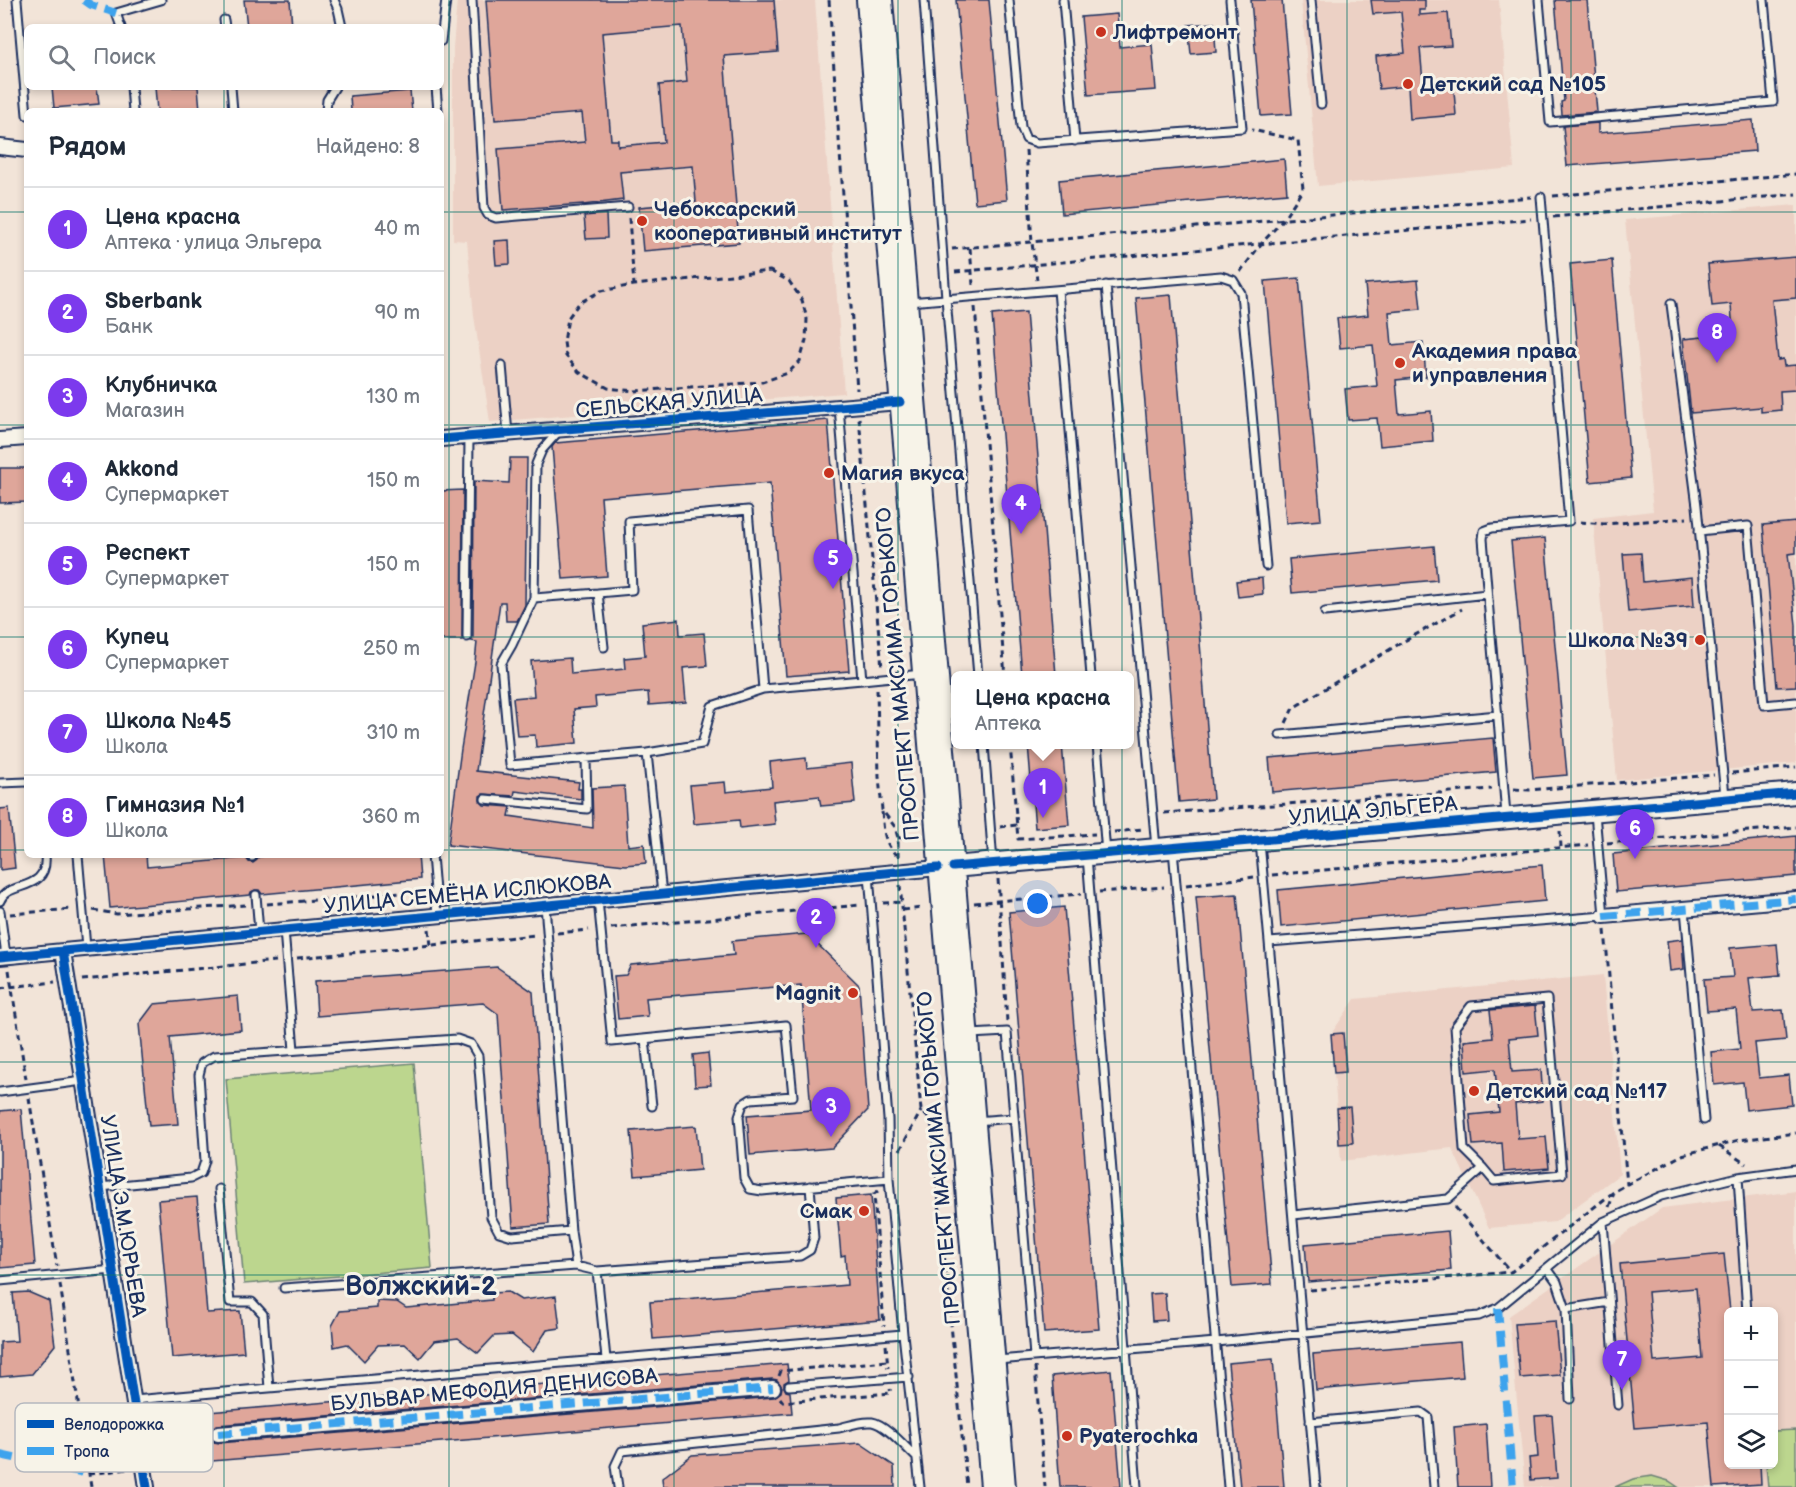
<!DOCTYPE html>
<html lang="ru">
<meta charset="utf-8">
<style>
body{margin:0;font-family:"Balsamiq Sans",sans-serif;background:#f2f2f3;color:#1f2937}
.controls{position:absolute;right:18px;bottom:18px;display:grid;overflow:hidden;border-radius:9px;box-shadow:0 3px 9px #0003}
.controls button{width:54px;height:54px;display:grid;place-items:center;padding:0;border:0;border-bottom:2px solid #e0e1e3;background:#fff;color:#1f2937;font:30px sans-serif}
.you{position:absolute;left:1038px;top:904px;width:21px;height:21px;margin:-15px;border:4px solid #fff;border-radius:50%;background:#1a73e8;box-shadow:0 0 0 9px #1a73e833}
.badge{display:grid;place-items:center;width:39px;height:39px;border-radius:50%;background:#7c3aed;color:#fff;font-size:20px;font-weight:700}
.pin{position:absolute;translate:-50% -50px;filter:drop-shadow(0 2px 3px #0008)}
.pin::after{content:'';position:absolute;top:32px;width:21px;height:18px;background:inherit;clip-path:polygon(0 0,100% 0,50% 100%)}
.popup{position:absolute;left:951px;top:671px;width:183px;height:78px;box-sizing:border-box;display:grid;place-content:center;border-radius:9px;background:#fff;filter:drop-shadow(0 2px 4px #0005);font-size:20px;white-space:nowrap;color:#747a83}
.popup b{font-size:22px;color:#1f2937}
.popup::after{content:'';position:absolute;left:50%;top:100%;margin-left:-12px;border:12px solid transparent;border-top-color:#fff}
.list{margin:0;padding:0;list-style:none}
h2{display:flex;justify-content:space-between;align-items:center;height:78px;margin:0;padding:0 24px;font-size:26px}
h2 small{font-size:20px;font-weight:400;color:#747a83}
.list li{display:grid;grid-template-columns:39px 1fr auto;gap:18px;align-items:center;box-sizing:border-box;height:84px;padding:0 24px;border-top:2px solid #e0e1e3}
.list b{display:block;font-size:22px;white-space:nowrap}
.list p{margin:0;font-size:20px;white-space:nowrap;color:#747a83}
.list em{font-size:20px;font-style:normal;color:#747a83}
.icon{flex:none;width:33px;height:33px;fill:none;stroke:currentColor;stroke-width:2;stroke-linecap:round;stroke-linejoin:round}
.map{position:relative;flex:none;width:1796px;height:1487px;overflow:hidden}
.search{position:absolute;background:#fff;box-shadow:0 3px 9px #0003;left:24px;top:24px;width:420px;height:66px;display:flex;align-items:center;gap:15px;box-sizing:border-box;padding:0 21px;border-radius:9px;color:#747a83;font-size:22px}
.panel{position:absolute;background:#fff;box-shadow:0 3px 9px #0003;left:24px;top:108px;width:420px;height:750px;border-radius:9px}
.map>svg:first-child{display:block}
</style>
<div class="map">
<svg width="1796" height="1487" viewBox="0 0 1796 1487">
<rect width="100%" height="100%" fill="#f2e4d8"/>
<filter id="ink" filterUnits="userSpaceOnUse"><feTurbulence type="fractalNoise" baseFrequency=".0167" numOctaves="2"/><feDisplacementMap in="SourceGraphic" scale="12" xChannelSelector="R" yChannelSelector="G"/><feConvolveMatrix kernelMatrix="1 2 1 2 8 2 1 2 1" color-interpolation-filters="sRGB"/></filter>
<g filter="url(#ink)">
<path fill="#ecd1c5" fill-rule="evenodd" d="M457 0H815L844 393 490 422 474 316 467 241 453 240V48Z
M1301 0H1499L1514 168 1318 186Z
M1796 205V763L1617 780 1593 518 1653 511 1625 220Z
M1603 975 1620 1174 1555 1222 1489 1228 1452 1148 1341 1161 1331 1034 1355 999Z
M1796 1191V1487H1525L1509 1316 1662 1208ZM1728 1312H1774V1464H1728Z"/>
<path fill="#bcd68e" stroke="#6c8276" stroke-width="1.5" d="M414 1063 432 1268 244 1284 226 1079Z
M1796 1430V1487H1768L1766 1465 1774 1464V1431Z
M1652 1476 1669 1481 1678 1487H1615L1633 1479Z"/>
<path fill="#dfa69a" stroke="#1b2f5e" stroke-width="1.5" fill-rule="evenodd" d="M244 0H290L292 27H247Z
M486 0H774L778 52 724 56 739 243 643 251 639 207 696 202 693 166 620 172 623 200 583 205V204L503 210 498 149 585 142 582 113 495 120ZM682 26 687 82 659 85 664 142 618 146V140H611L602 33Z
M956 0H989L1007 200 975 203Z
M1251 0H1282L1292 114 1261 116Z
M1371 0H1425V10H1419V15L1448 13 1451 46 1420 48 1423 82 1453 80 1456 115 1410 119 1408 86 1379 89 1376 56 1405 53 1401 12 1373 14Z
M1555 0H1587L1597 112 1562 115 1561 102 1564 101Z
M1117 14 1120 47 1152 44 1156 90 1088 95 1081 17Z
M1214 23 1216 52 1191 54 1188 25Z
M52 87H97L99 104 54 108Z
M155 87H198L200 110 157 111Z
M410 91 412 111H351L350 96Z
M1753 120 1755 151 1567 166 1563 126 1598 123V133Z
M1284 159 1287 193 1062 214 1059 180Z
M606 214 607 238 586 239 584 216Z
M509 240 510 264 496 265 494 241Z
M1796 257V298L1772 300 1778 360 1783 359 1784 366 1796 365V390L1780 391 1781 410 1761 412V407L1691 413 1683 339 1733 334 1731 304 1712 306 1708 264Z
M1612 260 1631 478 1590 482 1570 264Z
M1299 278 1321 520 1286 523 1265 281Z
M1418 280 1421 309 1389 312 1392 345 1423 342 1426 377 1396 380 1399 414 1431 411 1433 441 1380 446 1377 418 1348 420 1345 389 1377 386 1373 345 1340 348 1337 318 1368 315 1365 284Z
M1171 295 1213 799 1179 802 1136 298Z
M1026 312 1056 675H1022L992 315Z
M828 420 849 671 786 676 770 483 601 497 607 576 563 579 552 447 555 443Z
M510 458H527L525 605 517 621H506L505 602H500L476 771 579 782 578 789H581V799L515 791 514 796 483 794 480 796V801L484 805 511 807 509 816 593 828 592 788 624 786 628 846 644 844 646 863 625 865 448 845 461 749 475 662 477 642 471 641 473 637 474 481 509 483Z
M0 468H27V502L0 503Z
M463 490 462 640H441V491Z
M1796 522V553L1788 554 1796 625V686L1777 687 1763 525Z
M1545 538 1567 775 1533 778 1511 541Z
M1434 546 1437 580 1292 593 1289 559Z
M1641 553 1643 582 1692 577 1694 606 1628 612 1623 554Z
M1262 578 1263 594 1238 597 1236 581Z
M679 619 680 635 704 633 707 666 683 668 686 702 649 705 648 692 595 697 596 707 574 709 577 743 536 747 535 735 517 736 513 698 534 696 531 661 570 658 571 674 625 669 624 658 645 656 642 623Z
M1493 738 1496 772 1272 792 1269 758Z
M1028 744H1062L1069 825 1035 828Z
M806 758 807 768 851 763 855 803 821 806 819 796 773 801 775 824 740 828 739 820 694 824 690 785 725 782 726 792 772 787 770 762Z
M9 808 15 868 0 870V809Z
M1796 836V876L1616 892 1613 854Z
M105 855H146L147 867 246 858 249 862 253 863 257 860 258 857 274 855H418L420 879 262 894 259 890H255L251 892 250 895 110 908Z
M1542 865 1545 901 1281 927 1278 890Z
M1237 894 1272 1284 1232 1287 1196 897Z
M1064 907 1099 1329 1044 1333 1009 912Z
M807 934 859 985 868 1110 832 1148 750 1155 747 1115 811 1110 801 985 646 998 648 1016 618 1019 614 976 626 975 631 965 734 955 732 941Z
M1682 939 1684 969 1670 971 1667 941Z
M1777 944 1780 975 1749 978 1753 1012 1783 1010 1786 1040 1755 1043 1759 1078 1789 1075 1792 1105 1746 1110 1743 1082 1714 1085 1711 1052 1740 1049 1736 1009 1707 1011 1704 979 1733 977 1730 948Z
M497 967 533 992 549 1224 513 1227 498 1014 483 1003 317 1016 315 981Z
M238 996 241 1030 170 1037 178 1124 149 1126 139 1024 154 1004Z
M1535 1006 1538 1035 1509 1038 1512 1072 1541 1070 1543 1101 1515 1104 1518 1139 1546 1137 1549 1168 1504 1172 1502 1143 1473 1145 1470 1115 1499 1112 1495 1069 1466 1072 1464 1041 1493 1038 1490 1010Z
M1343 1033 1346 1072 1334 1073 1331 1034Z
M708 1053 711 1085 695 1086 693 1055Z
M1350 1107 1353 1143 1339 1144 1337 1108Z
M21 1109 35 1265 0 1268V1111Z
M696 1126 700 1170 635 1176 631 1131Z
M871 1195 880 1320 653 1339 650 1302 847 1285 845 1255 841 1256 836 1198Z
M197 1197 207 1313 240 1311 244 1352 172 1358 158 1200Z
M1448 1231 1451 1270 1308 1282 1305 1244Z
M1724 1254 1730 1311 1728 1464H1760L1761 1484 1714 1487 1708 1422 1635 1428 1620 1264ZM1696 1288 1702 1358 1654 1362 1648 1292Z
M28 1292 49 1301 55 1345 32 1374 0 1377V1342L17 1341 13 1293Z
M508 1292 521 1300 556 1296 560 1328 547 1330 533 1352 512 1335 494 1336 478 1353 458 1338 434 1341 420 1358 405 1344 378 1345 364 1361 347 1344 334 1347 332 1326 340 1311 377 1308V1301L397 1302 406 1308 492 1300V1293Z
M1165 1293 1167 1320 1152 1321 1150 1294Z
M1555 1321 1560 1375 1520 1378 1515 1324Z
M1460 1342 1463 1377 1316 1390 1313 1354Z
M1273 1359 1284 1487H1240L1228 1363Z
M787 1364 789 1380 784 1383V1387L786 1391 790 1392 792 1413 200 1462 199 1442 202 1440 204 1436 202 1432 198 1430 196 1413ZM772 1379 777 1380 782 1387 781 1392 774 1397 219 1443 214 1442 209 1435 210 1430 217 1425Z
M1111 1370 1121 1487H1060L1052 1376Z
M1552 1415 1557 1478 1531 1480 1529 1458 1538 1457 1535 1416Z
M1486 1424 1490 1487H1458L1454 1427Z
M860 1443 894 1466 895 1487H663L662 1478 692 1455Z"/>
<g fill="none" stroke-linecap="round" stroke-linejoin="round">
<g stroke="#1b2f5e" stroke-width="11">
<path id="lane" d="M17 0 27 115
M334 0 338 9 342 27
M472 0 484 208 488 215 496 218 628 207
M924 0 946 298 978 676
M1009 0 1021 127 1026 139 1037 143 1242 128 1230 0
M1063 0 1075 141
M1311 0 1321 104
M1539 0 1550 122 1773 102 1764 0
M224 20 225 27
M121 27 116 13 161 0
M441 41 446 0
M131 87 133 111
M231 87 233 111
M436 87 438 111
M326 111 327 100 335 87
M1106 285 1156 848
M1058 290 1091 676
M909 302 1221 276 1233 280 1241 293 1266 566
M1671 304 1697 506 1725 796
M502 365 508 434
M839 407 862 680 922 674
M558 432 542 450 536 464 534 598 598 593 604 647
M1699 531 1748 526 1764 705 1796 702
M598 593 632 590 629 521 748 510 763 689
M534 598 512 645 501 664 510 765 647 753
M1325 612 1487 594
M467 637 469 437
M1280 735 1498 715
M984 744 993 863
M1097 744 1106 853
M0 783 27 782
M485 799 587 809 586 758
M1506 815 1483 539 1484 531 1492 528 1569 521 1541 197
M1260 842 1269 942 1604 916 1595 813
M1173 849 1228 1487
M78 855 86 948
M252 855V857
M432 855 437 915
M1087 856 1137 1487
M869 874 888 1119 889 1179 903 1334 920 1487
M662 894 647 753 702 744 712 706 763 689 862 680
M256 895 259 932
M598 900 612 1042 786 1025 793 1096 751 1099 743 1104 739 1116 744 1178 750 1189 762 1191 889 1179
M0 901C7 880 49 894 45 855
M545 905 571 1231 576 1266
M1685 909 1704 1120
M0 911 6 956
M284 930 294 1050
M1269 942 1316 1487
M970 1034 1007 1032 1034 1356
M645 1039 652 1106
M0 1092 83 1081
M975 1121 1014 1118
M1738 1177 1747 1312
M100 1187 191 1178 201 1173 205 1161 199 1075 202 1063 214 1056 457 1039 471 1044 478 1056 491 1217 499 1232 512 1236 571 1231
M1293 1215 1448 1199 1483 1168 1464 1149 1455 1027 1471 1006 1547 999 1562 1174 1494 1181 1483 1168
M1603 1222 1618 1405
M1547 1268 1557 1282 1566 1309 1570 1399
M597 1271 606 1359
M0 1281 113 1270
M284 1288 576 1266 597 1271 800 1256 810 1250 814 1238 810 1186
M1566 1309 1609 1302
M997 1360 1216 1342 1479 1316 1498 1308 1603 1222 1661 1196 1738 1177 1796 1169
M789 1386 909 1377
M269 1388 903 1334
M134 1400 269 1388 263 1314 252 1302H230L219 1189
M1310 1422 1421 1412 1428 1417 1434 1487
M140 1441 198 1436
M618 1487 615 1466 622 1451 839 1428C850 1425 861 1421 872 1422 886 1424 907 1449 917 1458"/>
</g>
<g stroke="#1b2f5e" stroke-width="18">
<path id="street" d="M0 147 27 150
M441 439 900 402
M0 440 27 438
M1604 916 1796 899
M63 951 147 1487
M0 957 938 868
M218 1434 773 1388"/>
</g>
<g stroke="#1b2f5e" stroke-width="24">
<path id="secondary" d="M867 0 991 1487
M882 0 1005 1487
M941 868 1796 793"/>
</g>
<path stroke="#1b2f5e" stroke-width="3" stroke-dasharray="6 4.5" stroke-linecap="butt" d="M829 0 857 390
M1026 150 1032 243 1037 280
M1553 196 1796 174
M1553 217 1796 194
M629 218 634 285
M970 248 973 285
M952 249 1531 197
M770 271 789 281 802 300 807 319 806 340 800 361 788 373 762 382 634 391 608 388 579 372 566 356 564 342 568 318 579 303 601 291 634 285Z
M955 272 1531 219
M1240 272 1261 244 1283 220 1303 189 1298 140 1252 130
M975 307 1005 676
M859 418 882 668
M1580 522 1604 524 1687 518
M877 689 879 777 882 810 895 827 898 838V857
M1286 723 1293 708 1399 644 1462 609
M1010 744 1018 839 1095 834
M1732 773 1796 767
M1514 789 1530 790 1714 775
M882 812C884 831 883 841 896 855
M1164 813 1492 789
M1000 827 1017 825
M1560 831 1561 847
M1114 832 1143 829
M898 838 916 836
M1607 843 1796 827
M1272 875 1588 845
M998 879 1007 1022
M900 885 921 1110 931 1121 967 1487
M1186 885 1254 877
M1099 892 1164 887
M883 903 902 902
M974 903 1081 894
M267 904 425 891
M93 910 117 914 245 905
M903 910 922 908
M10 914 72 909
M611 928 861 905
M429 929 431 945
M1605 930 1627 1185
M557 933 589 930
M297 958 536 935
M9 970 26 1079
M82 980 276 961
M0 988 55 982
M29 1098 57 1266
M1719 1146 1746 1164
M900 1150 921 1111
M878 1191 874 1194 884 1326
M1455 1207 1511 1272
M1609 1207 1614 1193
M60 1284 91 1487
M1310 1290 1511 1272 1615 1191 1682 1155 1739 1140 1796 1133
M886 1345 888 1368
M1035 1367 1045 1487
M779 1376 781 1371 887 1361
M780 1398 783 1402 891 1393 890 1389
M151 1422 207 1421 209 1423
M156 1464 209 1451 211 1446
M89 1474 129 1469"/>
<use href="#lane" stroke="#f7f3e8" stroke-width="7"/>
<use href="#street" stroke="#f7f3e8" stroke-width="14"/>
<use href="#secondary" stroke="#f7f3e8" stroke-width="20"/>
<path stroke="#3da3ed" stroke-width="8" stroke-dasharray="15 8" stroke-linecap="butt" d="M84 0 91 5 116 13
M1604 916 1796 899
M1498 1308 1513 1487
M218 1434 773 1388
M0 1455 89 1474"/>
<g stroke="#f7f3e8" stroke-width="13">
<path id="cycleway" d="M441 439 900 402
M953 867 1796 793
M63 951 147 1487
M0 957 938 868"/>
</g>
<use href="#cycleway" stroke="#0057b8" stroke-width="9"/>
</g>
</g>
<path fill="none" stroke="#0f766e" stroke-width="1.5" stroke-opacity="0.55" d="M224 0V27M449 0V1487M674 0V1487M898 0V1487M1122 0V1487M1347 0V1487M1571 0V1487M224 87V111M0 212H27M441 212H1796M0 425H27M441 425H1796M0 637H27M441 637H1796M0 850H27M441 850H1796M224 855V1487M0 1062H1796M0 1275H1796"/>
<g fill="#c8321e" stroke="#f7f3e8" stroke-width="2">
<circle cx="1101" cy="32" r="6"/>
<circle cx="1408" cy="84" r="6"/>
<circle cx="642" cy="221" r="6"/>
<circle cx="1400" cy="363" r="6"/>
<circle cx="829" cy="473" r="6"/>
<circle cx="1700" cy="640" r="6"/>
<circle cx="853" cy="993" r="6"/>
<circle cx="1474" cy="1091" r="6"/>
<circle cx="864" cy="1211" r="6"/>
<circle cx="1067" cy="1436" r="6"/>
</g>
<g text-anchor="middle" dominant-baseline="central" stroke-width="6" stroke-linejoin="round" paint-order="stroke">
<g font-size="21" font-weight="bold" fill="#1b2f5e" stroke="#f7f3e8" text-anchor="start">
<text x="1113" y="32">Лифтремонт</text>
<text x="1420" y="84">Детский сад №105</text>
<text x="654" y="209">Чебоксарский<tspan x="654" dy="24">кооперативный институт</tspan></text>
<text x="1412" y="351">Академия права<tspan x="1412" dy="24">и управления</tspan></text>
<text x="841" y="473">Магия вкуса</text>
<text x="1688" y="640" text-anchor="end">Школа №39</text>
<text x="841" y="993" text-anchor="end">Magnit</text>
<text x="1486" y="1091">Детский сад №117</text>
<text x="852" y="1211" text-anchor="end">Смак</text>
<text x="1079" y="1436">Pyaterochka</text>
</g>
<g font-size="21" fill="#1b2f5e" stroke="#f7f3e8">
<text transform="translate(669 403) rotate(-5)">СЕЛЬСКАЯ УЛИЦА</text>
<text transform="translate(898 674) rotate(-95)">ПРОСПЕКТ МАКСИМА ГОРЬКОГО</text>
<text transform="translate(1373 811) rotate(-5)">УЛИЦА ЭЛЬГЕРА</text>
<text transform="translate(467 894) rotate(-5)">УЛИЦА СЕМЁНА ИСЛЮКОВА</text>
<text transform="translate(939 1158) rotate(-95)">ПРОСПЕКТ МАКСИМА ГОРЬКОГО</text>
<text transform="translate(123 1216) rotate(81)">УЛИЦА Э.М.ЮРЬЕВА</text>
<text transform="translate(494 1390) rotate(-5)">БУЛЬВАР МЕФОДИЯ ДЕНИСОВА</text>
</g>
<g font-size="27" font-weight="bold" fill="#1b2f5e" stroke="#f7f3e8">
<text x="421" y="1287">Волжский-2</text>
</g>
</g>
<rect x="15" y="1403" width="198" height="69" rx="9" fill="#f7f3e8" stroke="#b5b8bf" stroke-width="1.5"/>
<rect x="27" y="1420" width="27" height="8" fill="#0057b8"/>
<rect x="27" y="1447" width="27" height="8" fill="#3da3ed"/>
<g font-size="16" fill="#1b2f5e">
<text x="64" y="1430">Велодорожка</text>
<text x="64" y="1457">Тропа</text>
</g>
</svg>
<div class="controls">
<button>+</button>
<button>−</button>
<button><svg class="icon" aria-label="layers" viewBox="0 0 24 24"><path d="M12 4l9 5-9 5-9-5zM3 14l9 5 9-5"/></svg></button>
</div>
<div class="you"></div>
<div class="pin badge" style="left:1043px;top:818px">1</div>
<div class="popup"><b>Цена красна</b>Аптека</div>
<div class="pin badge" style="left:816px;top:948px">2</div>
<div class="pin badge" style="left:831px;top:1137px">3</div>
<div class="pin badge" style="left:1021px;top:534px">4</div>
<div class="pin badge" style="left:833px;top:589px">5</div>
<div class="pin badge" style="left:1635px;top:859px">6</div>
<div class="pin badge" style="left:1622px;top:1390px">7</div>
<div class="pin badge" style="left:1717px;top:363px">8</div>
<div class="search"><svg class="icon" aria-label="search" viewBox="0 0 24 24"><circle cx="10" cy="10" r="6"/><path d="M15 15l6 6"/></svg>Поиск</div>
<section class="panel">
<h2>Рядом<small>Найдено: 8</small></h2>
<ul class="list">
<li><span class="badge">1</span><div><b>Цена красна</b><p>Аптека · улица Эльгера</p></div><em>40 m</em></li>
<li><span class="badge">2</span><div><b>Sberbank</b><p>Банк</p></div><em>90 m</em></li>
<li><span class="badge">3</span><div><b>Клубничка</b><p>Магазин</p></div><em>130 m</em></li>
<li><span class="badge">4</span><div><b>Akkond</b><p>Супермаркет</p></div><em>150 m</em></li>
<li><span class="badge">5</span><div><b>Респект</b><p>Супермаркет</p></div><em>150 m</em></li>
<li><span class="badge">6</span><div><b>Купец</b><p>Супермаркет</p></div><em>250 m</em></li>
<li><span class="badge">7</span><div><b>Школа №45</b><p>Школа</p></div><em>310 m</em></li>
<li><span class="badge">8</span><div><b>Гимназия №1</b><p>Школа</p></div><em>360 m</em></li>
</ul>
</section>
</div>
